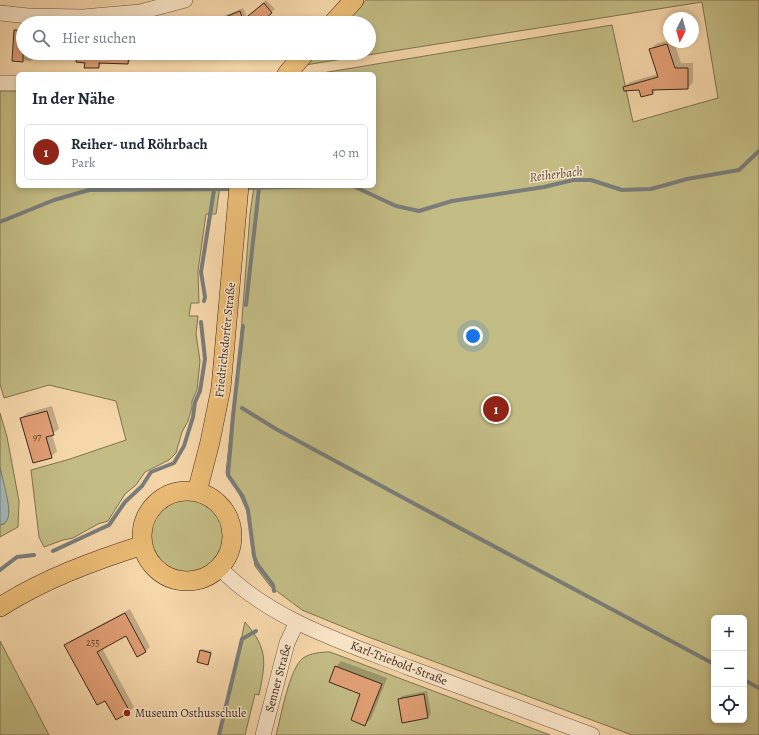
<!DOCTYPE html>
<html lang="de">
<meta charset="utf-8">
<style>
body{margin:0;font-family:Alegreya,serif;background:#f2f2f3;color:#1f2937}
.controls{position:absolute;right:12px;bottom:12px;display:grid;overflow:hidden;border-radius:6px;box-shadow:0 2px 6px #0003}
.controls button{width:36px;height:36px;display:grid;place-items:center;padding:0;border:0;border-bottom:1px solid #e0e1e3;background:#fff;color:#1f2937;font:20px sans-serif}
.compass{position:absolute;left:663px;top:12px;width:36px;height:36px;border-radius:50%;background:#fff;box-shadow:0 2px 6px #0003;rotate:186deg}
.you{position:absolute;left:473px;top:336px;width:14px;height:14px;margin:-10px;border:3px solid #fff;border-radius:50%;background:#1a73e8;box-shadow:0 0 0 6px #1a73e833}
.badge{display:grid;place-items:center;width:26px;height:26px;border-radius:50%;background:#8f2418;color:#fff;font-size:13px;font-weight:700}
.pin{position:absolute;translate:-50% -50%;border:2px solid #fff;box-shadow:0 1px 4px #0006}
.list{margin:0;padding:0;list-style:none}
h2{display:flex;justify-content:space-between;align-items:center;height:52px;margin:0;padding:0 16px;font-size:17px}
h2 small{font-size:13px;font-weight:400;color:#747a83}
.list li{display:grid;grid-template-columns:26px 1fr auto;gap:12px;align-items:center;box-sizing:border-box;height:56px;margin:0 8px 8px;padding:0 8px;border:1px solid #e0e1e3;border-radius:6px}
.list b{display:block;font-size:15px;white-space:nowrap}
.list p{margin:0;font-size:13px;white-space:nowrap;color:#747a83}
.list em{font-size:13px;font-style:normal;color:#747a83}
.icon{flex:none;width:22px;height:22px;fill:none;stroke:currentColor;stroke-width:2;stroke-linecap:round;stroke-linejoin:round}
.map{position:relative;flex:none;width:759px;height:735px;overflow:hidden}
.search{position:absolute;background:#fff;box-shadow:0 2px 6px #0003;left:16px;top:16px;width:360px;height:44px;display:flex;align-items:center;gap:10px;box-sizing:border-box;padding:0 14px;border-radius:22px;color:#747a83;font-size:15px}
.panel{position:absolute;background:#fff;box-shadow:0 2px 6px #0003;left:16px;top:72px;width:360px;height:116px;border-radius:6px}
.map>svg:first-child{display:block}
</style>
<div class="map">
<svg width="759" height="735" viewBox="0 0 759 735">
<rect width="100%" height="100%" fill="#f6d7aa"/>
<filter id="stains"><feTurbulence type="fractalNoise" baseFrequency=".005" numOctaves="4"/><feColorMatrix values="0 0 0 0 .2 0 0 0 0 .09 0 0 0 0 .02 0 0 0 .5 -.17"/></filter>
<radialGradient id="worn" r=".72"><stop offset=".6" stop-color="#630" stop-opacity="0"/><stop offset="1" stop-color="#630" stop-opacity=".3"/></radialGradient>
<path fill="#c3bc84" stroke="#807252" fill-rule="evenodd" d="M366 0H759V735H632L363 635 302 610 270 586 255 566 247 511 237 489 226 473 240 346 250 214 254 186H374V74H316L612 25 633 122 718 98 702 2 305 65 316 53H369V23H344ZM714 618H744V720H714Z
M0 91H18V186H220L216 214H206L198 271 199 303H191L189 316H198L196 334 200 361 197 390 192 401V407L188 421 182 432 176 453 169 460 145 472 136 485 125 494 108 521 98 524 73 538 63 540 44 547 39 537 31 470 70 459 126 440 116 401 49 385 4 398 0 384Z
M0 413 7 437 19 501 18 527 0 537V525L4 524 9 512 0 467Z
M149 536a37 37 0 1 1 74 0a37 37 0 1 1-74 0Z
M245 622C268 649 266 661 259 695L255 694 245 735H220Z
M0 641 49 735H0Z
M330 652 550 735H276C281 717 289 669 303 658 311 653 321 652 330 652Z"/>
<path fill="#a4b6b6" stroke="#7a7d7a" d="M0 467C2 479 13 511 7 520 6 523 3 524 0 525Z"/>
<path fill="#0003" d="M266 0 275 9 259 23H207L243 8 247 17Z
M19 30H23V53H35L34 58 31 61 13 60 15 33Z
M669 40V42H674L681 63H693V82L688 88 657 89 653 93 639 89 624 87 630 82 658 74 650 50 656 44Z
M68 53H132L131 60 128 63 102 62 99 67 86 58H68Z
M52 406 59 429 52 434 57 451 51 457 21 418 27 413Z
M130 609 150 647 146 651 137 655 127 635 102 648 134 707 130 711 116 718 105 700 65 646 70 641Z
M202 649 212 651 208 664 201 651Z
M341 661 387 678 371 719 365 724 361 694 336 667Z
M427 691 431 714 428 717 399 699 402 696Z"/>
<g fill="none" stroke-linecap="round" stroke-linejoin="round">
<path stroke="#7a7d7a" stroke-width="4" d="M353 186 396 206 419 211 452 201 544 187 573 180H591L622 190 651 189 687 179 739 170 759 151
M245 188 330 186
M0 222 54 200 89 190 234 189
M204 301 205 297 201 272 214 190
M246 305 259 188
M243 326 233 416 228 475 243 497 248 510 254 556 257 564 273 585 274 591
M242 408 276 429 413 503 714 664
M53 551 109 525 125 502 142 486 151 472 174 463 184 446 193 417 195 402 200 391 205 359 201 322
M0 570 17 557 34 555
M744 680 759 688
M219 735 242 639 256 631"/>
</g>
<path fill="#e19f74" stroke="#3c281f" d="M264 3 272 13 260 23H211L240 11 243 20Z
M14 30H23V62L12 61Z
M667 44 675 68H688V89L652 90 653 94 641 97 639 90 624 91 623 87 658 77 649 49Z
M77 53H129L128 64 99 63V68H84L85 63 76 62Z
M47 411 54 435 46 437 52 458 33 463 20 418Z
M125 613 146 652 137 657 126 636 97 652 130 712 116 720 105 701 97 705 64 645Z
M200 650 211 653 208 665 197 662Z
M335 666 382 684 365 726 351 720 360 694 329 682Z
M424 694 428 718 402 723 398 699Z"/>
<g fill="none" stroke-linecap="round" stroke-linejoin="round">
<g stroke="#6a5442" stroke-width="16">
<path id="minor" d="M0 13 28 16 83 17 140 12 185 0
M0 83H18
M219 567C268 619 345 643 410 668 471 690 531 713 592 735
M263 735 287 643 297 622"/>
</g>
<g stroke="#3c281f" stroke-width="20">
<path id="major" d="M333 23 354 0
M287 74 305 53
M142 536a45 45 0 1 1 90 0a45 45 0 1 1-90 0Z
M197 492 210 442 221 388 239 186
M0 607C44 579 93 561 143 545"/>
</g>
<use href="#minor" stroke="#f9e5c8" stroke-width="15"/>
<use href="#major" stroke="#ebbc75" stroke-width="19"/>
</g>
<circle fill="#8f2418" stroke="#f9e5c8" stroke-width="1.5" cx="127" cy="713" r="4"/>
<g text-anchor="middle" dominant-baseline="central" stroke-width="3" stroke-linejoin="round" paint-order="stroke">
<g font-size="10" fill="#654634">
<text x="37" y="436">97</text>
<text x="93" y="642">255</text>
</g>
<g font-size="12" fill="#3c281f" stroke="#f9e5c8">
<text transform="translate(225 340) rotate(-84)">Friedrichsdorfer Straße</text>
<text transform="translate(399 663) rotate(21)">Karl-Triebold-Straße</text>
<text transform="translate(278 678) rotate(-75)">Senner Straße</text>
</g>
<g font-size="12" fill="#3c281f" stroke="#f9e5c8" text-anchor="start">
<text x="135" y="713">Museum Osthusschule</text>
</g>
<g font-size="13" font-style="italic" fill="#564c45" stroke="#f9e5c8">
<text transform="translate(556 174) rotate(-7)">Reiherbach</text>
</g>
</g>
<rect width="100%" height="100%" filter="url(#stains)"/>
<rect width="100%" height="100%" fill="url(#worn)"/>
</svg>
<div class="controls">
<button>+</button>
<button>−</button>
<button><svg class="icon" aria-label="locate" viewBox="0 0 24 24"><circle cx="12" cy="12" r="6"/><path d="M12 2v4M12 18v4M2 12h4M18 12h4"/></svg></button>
</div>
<svg class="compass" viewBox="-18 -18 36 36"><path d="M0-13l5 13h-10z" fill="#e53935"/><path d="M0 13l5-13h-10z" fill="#747a83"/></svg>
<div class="you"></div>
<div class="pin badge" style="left:496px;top:409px">1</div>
<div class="search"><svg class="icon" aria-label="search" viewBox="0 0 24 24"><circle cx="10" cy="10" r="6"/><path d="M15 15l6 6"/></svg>Hier suchen</div>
<section class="panel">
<h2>In der Nähe<small></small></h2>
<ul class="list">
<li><span class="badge">1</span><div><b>Reiher- und Röhrbach</b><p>Park</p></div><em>40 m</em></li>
</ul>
</section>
</div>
